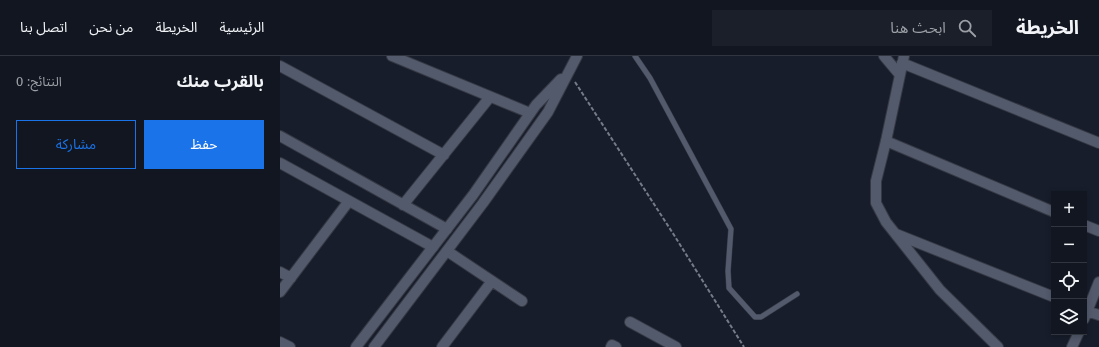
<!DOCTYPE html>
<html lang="ar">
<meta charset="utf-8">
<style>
body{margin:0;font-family:"Noto Serif","Noto Sans Arabic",serif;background:#1a1f29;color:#f1f3f6;direction:rtl}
.controls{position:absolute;right:12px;bottom:12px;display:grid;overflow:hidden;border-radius:0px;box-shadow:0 2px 6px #0003}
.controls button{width:36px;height:36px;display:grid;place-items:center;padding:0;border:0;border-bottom:1px solid #30353e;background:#111620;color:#f1f3f6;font:20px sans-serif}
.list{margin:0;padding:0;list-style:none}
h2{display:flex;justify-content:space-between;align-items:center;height:52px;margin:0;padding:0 16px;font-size:17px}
h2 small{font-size:13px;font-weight:400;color:#9c9fa5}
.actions{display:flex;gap:8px;padding:12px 16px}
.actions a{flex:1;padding:9px 0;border:1px solid #1a73e8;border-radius:0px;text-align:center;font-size:14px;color:#1a73e8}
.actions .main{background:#1a73e8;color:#fff}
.icon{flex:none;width:22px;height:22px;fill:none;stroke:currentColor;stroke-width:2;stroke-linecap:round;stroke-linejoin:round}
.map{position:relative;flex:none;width:819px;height:291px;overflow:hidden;direction:ltr}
header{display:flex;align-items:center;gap:24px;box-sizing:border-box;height:56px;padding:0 20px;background:#111620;border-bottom:1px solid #30353e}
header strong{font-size:19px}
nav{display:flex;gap:22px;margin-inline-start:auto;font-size:14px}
.search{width:280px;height:36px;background:#1a1f29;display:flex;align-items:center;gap:10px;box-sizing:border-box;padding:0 14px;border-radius:0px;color:#9c9fa5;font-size:15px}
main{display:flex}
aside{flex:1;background:#111620}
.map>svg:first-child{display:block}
</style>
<header>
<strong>الخريطة</strong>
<div class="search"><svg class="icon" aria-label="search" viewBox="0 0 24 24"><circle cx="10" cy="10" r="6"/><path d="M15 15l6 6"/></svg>ابحث هنا</div>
<nav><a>الرئيسية</a><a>الخريطة</a><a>من نحن</a><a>اتصل بنا</a></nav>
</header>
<main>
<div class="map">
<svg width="819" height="291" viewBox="0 0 819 291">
<rect width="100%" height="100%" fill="#171d2b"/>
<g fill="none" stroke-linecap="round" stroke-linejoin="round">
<g stroke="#363944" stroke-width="6">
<path id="service" d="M355 0 370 22 451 173 448 215 449 232 475 261H481L517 238"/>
</g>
<g stroke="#363944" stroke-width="12">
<path id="minor" d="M112 0 250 57
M604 0 620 19
M624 0 606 85 596 125V147L606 166 660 234 718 291
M622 7 819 87
M0 10 164 99
M0 80 167 173
M606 85 774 156
M0 107 153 191
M123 149 210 41
M804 169 819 175
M616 178 774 241
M167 195 242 245
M0 216 11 222
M0 236 69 145
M804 254 819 259
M804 263 819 226
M350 266 396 291
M0 286 10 291
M162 291 212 225
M331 291 332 289 336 291
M792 291 799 276"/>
</g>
<g stroke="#363944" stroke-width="12">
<path id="tertiary" d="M76 291 193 139 256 49 281 23
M94 291 203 147 268 56 297 0"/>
</g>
<path stroke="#767b87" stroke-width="2" stroke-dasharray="4 2" stroke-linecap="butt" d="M295 26 394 179 464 291"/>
<use href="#service" stroke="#535a6c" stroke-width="5"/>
<use href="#minor" stroke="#535a6c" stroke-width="10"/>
<use href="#tertiary" stroke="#535a6c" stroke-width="10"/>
</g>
</svg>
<div class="controls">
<button>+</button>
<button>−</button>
<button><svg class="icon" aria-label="locate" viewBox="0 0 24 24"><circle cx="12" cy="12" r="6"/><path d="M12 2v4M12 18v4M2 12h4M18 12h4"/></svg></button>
<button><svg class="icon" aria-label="layers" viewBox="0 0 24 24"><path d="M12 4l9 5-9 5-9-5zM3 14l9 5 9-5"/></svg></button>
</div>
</div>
<aside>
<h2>بالقرب منك<small>النتائج: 0</small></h2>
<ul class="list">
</ul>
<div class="actions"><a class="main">حفظ</a><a>مشاركة</a></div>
</aside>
</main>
